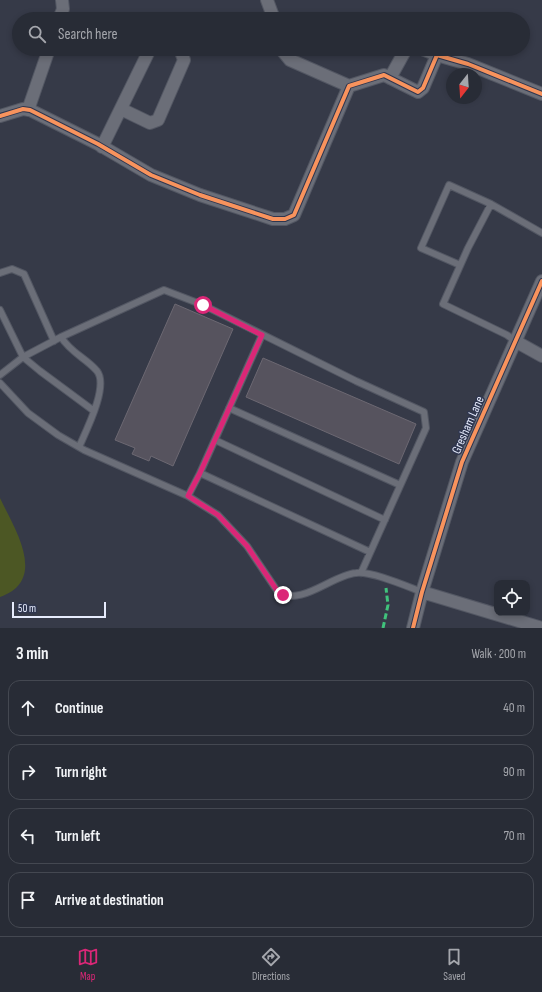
<!DOCTYPE html>
<meta charset="utf-8">
<style>
body{margin:0;font-family:"Sofia Sans Condensed",sans-serif;background:#343842;color:#f1f3f6}
.controls{position:absolute;right:12px;bottom:12px;display:grid;overflow:hidden;border-radius:8px;box-shadow:0 2px 6px #0003}
.controls button{width:36px;height:36px;display:grid;place-items:center;padding:0;border:0;border-bottom:1px solid #444851;background:#282c36;color:#f1f3f6;font:20px sans-serif}
.compass{position:absolute;left:446px;top:68px;width:36px;height:36px;border-radius:50%;background:#282c36;box-shadow:0 2px 6px #0003;rotate:197deg}
.scale{position:absolute;left:12px;bottom:10px;width:94px;box-sizing:border-box;padding-left:4px;border:2px solid #e6ebfc;border-top:0;font-size:11px;line-height:14px;white-space:nowrap;color:#e6ebfc;-webkit-text-stroke:3px #2f364f;paint-order:stroke}
.stop{position:absolute;width:12px;height:12px;margin:-9px;border:3px solid #db2777;border-radius:50%;background:#fff}
.stop.end{background:#db2777;border-color:#fff;box-shadow:0 1px 4px #0008}
.list{margin:0;padding:0;list-style:none}
h2{display:flex;justify-content:space-between;align-items:center;height:52px;margin:0;padding:0 16px;font-size:17px}
h2 small{font-size:13px;font-weight:400;color:#a5a7ad}
.list li{display:grid;grid-template-columns:26px 1fr auto;gap:12px;align-items:center;box-sizing:border-box;height:56px;margin:0 8px 8px;padding:0 8px;border:1px solid #444851;border-radius:12px}
.list b{display:block;font-size:15px;white-space:nowrap}
.list em{font-size:13px;font-style:normal;color:#a5a7ad}
.icon{flex:none;width:22px;height:22px;fill:none;stroke:currentColor;stroke-width:2;stroke-linecap:round;stroke-linejoin:round}
.map{position:relative;flex:none;width:542px;height:628px;overflow:hidden}
.search{position:absolute;background:#282c36;box-shadow:0 2px 6px #0003;left:12px;right:12px;top:12px;height:44px;display:flex;align-items:center;gap:10px;box-sizing:border-box;padding:0 14px;border-radius:22px;color:#a5a7ad;font-size:15px}
.sheet{height:308px;background:#282c36}
nav{display:flex;justify-content:space-around;align-items:center;box-sizing:border-box;height:56px;border-top:1px solid #444851;background:#282c36;font-size:11px;color:#a5a7ad}
nav a{display:grid;justify-items:center;gap:2px}
nav .on{color:#db2777}
.map>svg:first-child{display:block}
</style>
<div class="map">
<svg width="542" height="628" viewBox="0 0 542 628">
<rect width="100%" height="100%" fill="#363a48"/>
<path fill="#4c5724" d="M0 498C14 528 49 580 0 597Z"/>
<path fill="#56535e" stroke="#6c6872" d="M175 304 233 329 173 466 151 456 149 461 132 454 135 448 115 440Z
M263 358 416 424 399 464 246 397Z"/>
<g fill="none" stroke-linecap="round" stroke-linejoin="round">
<g stroke="#535763" stroke-width="8">
<path id="service" d="M491 204 468 248 443 304 507 335 515 341
M460 265 421 248 449 185 491 204 542 233
M0 273 12 269 24 274 54 341
M0 310 23 357 40 371 94 411
M61 337 164 290 203 305 356 381 424 412 426 428 361 573
M0 375 23 357 61 337C71 353 86 358 97 371 109 386 86 431 79 447
M0 383 28 413 58 435 84 450 188 496 218 515 247 546 278 592C301 607 332 575 356 573 372 571 406 586 422 592
M229 408 400 485
M215 440 385 520
M200 473 262 335
M188 496 200 473 370 552"/>
</g>
<g stroke="#535763" stroke-width="14">
<path id="minor" d="M267 0 274 19
M59 19 63 9 62 0
M281 49 290 60 349 86
M422 49 437 55
M390 78 406 49
M121 109 150 123 158 120 184 60 180 49
M28 110 49 49
M0 116 23 109 30 110 98 144 151 175 200 195 273 219H285L294 215 349 86 384 75 418 92 423 88 437 55 468 64 542 94
M102 147 150 49
M515 341 542 356
M422 592 542 628
M413 628 422 592 462 462 542 281"/>
</g>
<use href="#service" stroke="#6b6e78" stroke-width="6"/>
<use href="#minor" stroke="#6b6e78" stroke-width="12"/>
<path stroke="#40c37c" stroke-width="3" stroke-dasharray="6 3" stroke-linecap="butt" d="M383 628 388 605 386 588"/>
<g stroke="#2f364f" stroke-width="6">
<path id="cycleway" d="M0 116 23 109 30 110 98 144 151 175 200 195 273 219H285L294 215 349 86 384 75 418 92 423 88 437 55 468 64 542 94
M413 628 422 592 462 462 542 281"/>
</g>
<use href="#cycleway" stroke="#f8935d" stroke-width="4"/>
</g>
<g fill="none" stroke-linecap="round" stroke-linejoin="round">
<path stroke="#db2777" stroke-width="5" d="M203 305 262 335 200 473 188 496 218 515 247 546 278 592 283 595"/>
</g>
<g text-anchor="middle" dominant-baseline="central" stroke-width="3" stroke-linejoin="round" paint-order="stroke">
<g font-size="13" fill="#e6ebfc" stroke="#2f364f">
<text transform="translate(468 425) rotate(-66)">Gresham Lane</text>
</g>
</g>
</svg>
<div class="controls">
<button><svg class="icon" aria-label="locate" viewBox="0 0 24 24"><circle cx="12" cy="12" r="6"/><path d="M12 2v4M12 18v4M2 12h4M18 12h4"/></svg></button>
</div>
<svg class="compass" viewBox="-18 -18 36 36"><path d="M0-13l5 13h-10z" fill="#e53935"/><path d="M0 13l5-13h-10z" fill="#a5a7ad"/></svg>
<div class="scale">50 m</div>
<div class="stop" style="left:203px;top:305px"></div>
<div class="stop end" style="left:283px;top:595px"></div>
<div class="search"><svg class="icon" aria-label="search" viewBox="0 0 24 24"><circle cx="10" cy="10" r="6"/><path d="M15 15l6 6"/></svg>Search here</div>
</div>
<section class="sheet">
<h2>3 min<small>Walk · 200 m</small></h2>
<ul class="list">
<li><svg class="icon" aria-label="ahead" viewBox="0 0 24 24"><path d="M12 20V5M6 11l6-6 6 6"/></svg><div><b>Continue</b></div><em>40 m</em></li>
<li><svg class="icon" aria-label="right" viewBox="0 0 24 24"><path d="M7 20v-9h11M14 6l5 5-5 5"/></svg><div><b>Turn right</b></div><em>90 m</em></li>
<li><svg class="icon" aria-label="left" viewBox="0 0 24 24"><path d="M17 20v-9H6M10 6l-5 5 5 5"/></svg><div><b>Turn left</b></div><em>70 m</em></li>
<li><svg class="icon" aria-label="arrive" viewBox="0 0 24 24"><path d="M6 21V4h12l-3 4 3 4H6"/></svg><div><b>Arrive at destination</b></div></li>
</ul>
</section>
<nav>
<a class="on"><svg class="icon" aria-label="map" viewBox="0 0 24 24"><path d="M3 6l6-2 6 2 6-2v14l-6 2-6-2-6 2zM9 4v14M15 6v14"/></svg>Map</a>
<a><svg class="icon" aria-label="directions" viewBox="0 0 24 24"><path d="M12 3l9 9-9 9-9-9zM9 14v-3h6M13 9l2 2-2 2"/></svg>Directions</a>
<a><svg class="icon" aria-label="saved" viewBox="0 0 24 24"><path d="M7 4h10v16l-5-4-5 4z"/></svg>Saved</a>
</nav>
